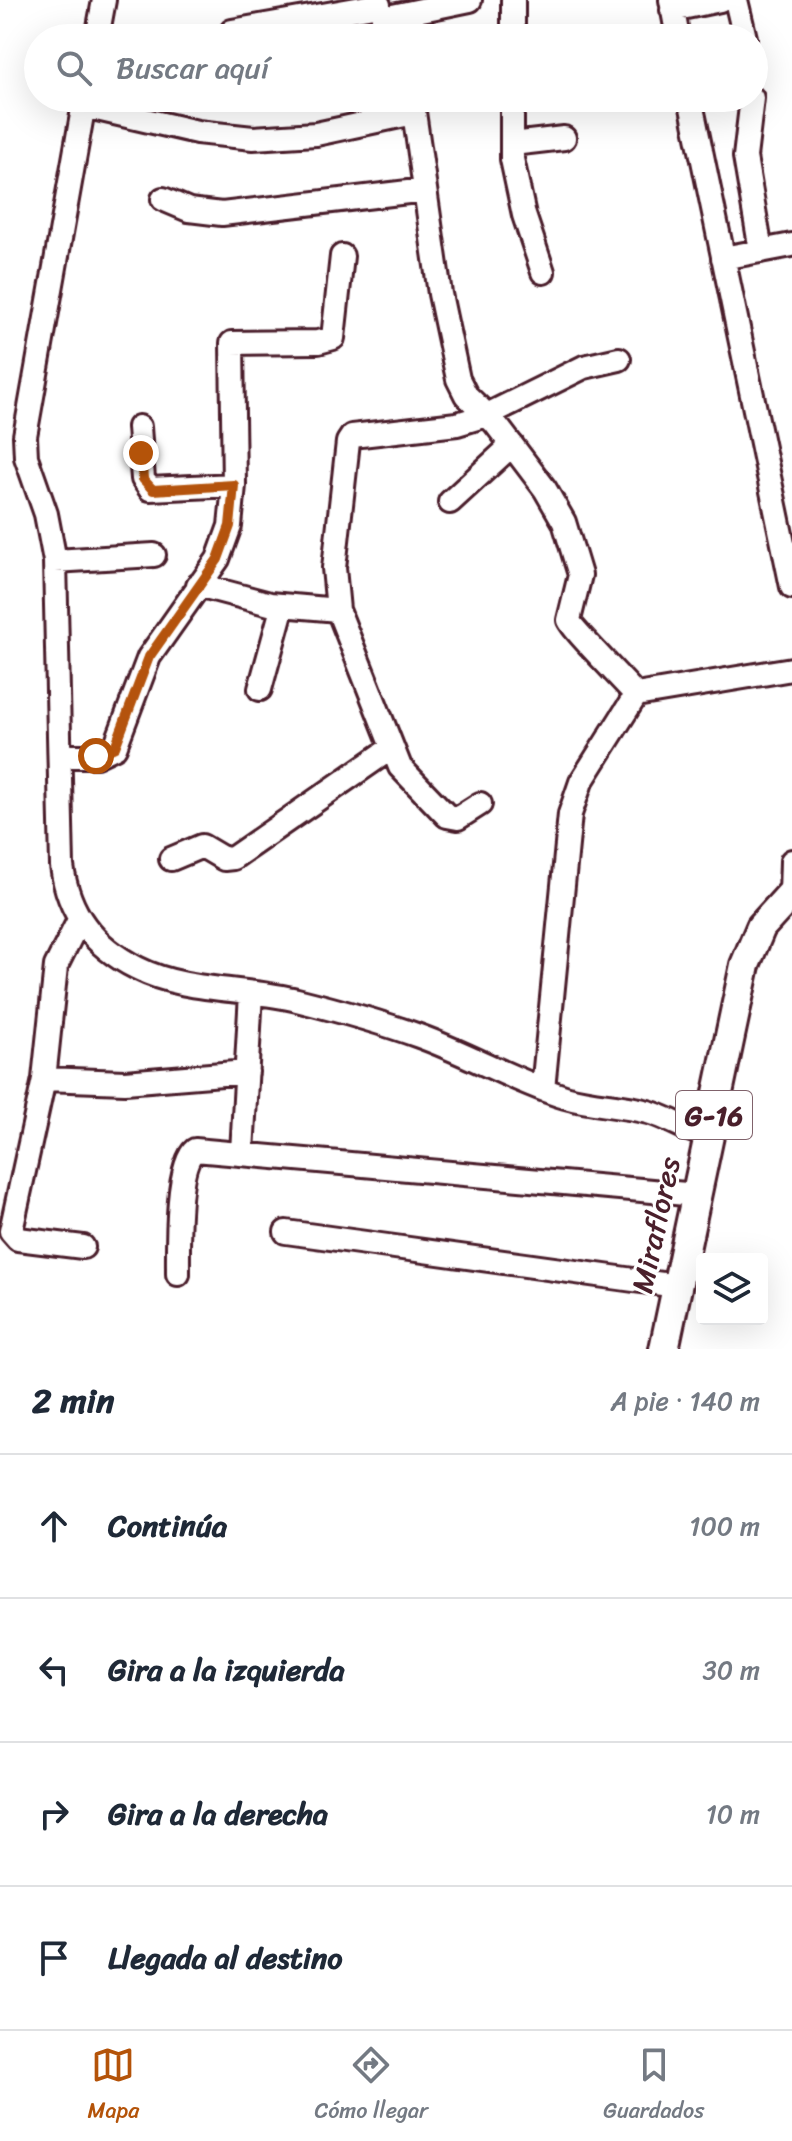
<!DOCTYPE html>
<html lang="es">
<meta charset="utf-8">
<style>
body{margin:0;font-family:Sriracha,sans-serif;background:#f6f6f7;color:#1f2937}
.controls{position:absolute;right:24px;bottom:24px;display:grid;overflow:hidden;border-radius:8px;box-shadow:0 8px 32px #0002}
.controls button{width:72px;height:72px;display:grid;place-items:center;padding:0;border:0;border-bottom:2px solid #e0e1e3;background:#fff;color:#1f2937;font:40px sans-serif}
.stop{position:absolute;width:24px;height:24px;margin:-18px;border:6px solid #b45309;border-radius:50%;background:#fff}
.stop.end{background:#b45309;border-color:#fff;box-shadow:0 2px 8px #0008}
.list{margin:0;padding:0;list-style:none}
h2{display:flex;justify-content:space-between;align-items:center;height:104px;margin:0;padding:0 32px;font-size:34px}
h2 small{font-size:26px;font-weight:400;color:#747a83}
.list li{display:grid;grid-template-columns:52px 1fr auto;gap:24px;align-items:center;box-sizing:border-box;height:144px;padding:0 32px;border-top:2px solid #e0e1e3}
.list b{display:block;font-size:30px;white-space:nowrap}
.list em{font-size:26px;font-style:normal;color:#747a83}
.icon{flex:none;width:44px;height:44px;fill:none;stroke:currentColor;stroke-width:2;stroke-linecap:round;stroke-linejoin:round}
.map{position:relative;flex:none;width:792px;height:1349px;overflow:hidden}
.search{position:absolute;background:#fff;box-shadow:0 8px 32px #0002;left:24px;right:24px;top:24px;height:88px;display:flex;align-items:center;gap:20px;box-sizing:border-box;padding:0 28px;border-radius:44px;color:#747a83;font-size:30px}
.sheet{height:680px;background:#fff}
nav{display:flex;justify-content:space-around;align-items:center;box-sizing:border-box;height:112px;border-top:2px solid #e0e1e3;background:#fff;font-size:22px;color:#747a83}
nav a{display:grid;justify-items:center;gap:4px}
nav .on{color:#b45309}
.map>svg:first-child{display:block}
</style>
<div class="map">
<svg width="792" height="1349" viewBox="0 0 792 1349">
<rect width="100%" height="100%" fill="#fff"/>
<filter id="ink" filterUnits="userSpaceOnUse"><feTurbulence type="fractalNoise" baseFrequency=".0125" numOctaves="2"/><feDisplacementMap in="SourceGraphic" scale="16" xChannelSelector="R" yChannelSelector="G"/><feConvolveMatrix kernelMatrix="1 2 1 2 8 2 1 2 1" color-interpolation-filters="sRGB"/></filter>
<g filter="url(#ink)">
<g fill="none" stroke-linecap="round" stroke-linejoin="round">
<g stroke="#4a1f2b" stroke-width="28">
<path id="minor" d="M671 0 678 38
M736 0 745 38
M672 10 720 0
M383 18 470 0
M232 31 379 5
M97 38 104 0
M513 38V0
M85 98 25 436 26 457 46 514 55 561 62 866C68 913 93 946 137 968 186 993 244 987 297 1000 337 1010 380 1022 419 1036 469 1054 514 1081 565 1097 592 1105 621 1105 648 1112 673 1119 682 1130 710 1135
M412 98 440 294 458 379 466 395 495 423 545 489 564 522 580 575 569 620C571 628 626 683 636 695
M512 98V159L524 215 543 272
M690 98 792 587
M752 98 745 157 761 251
M84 106 197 132 253 138 316 134 414 113
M512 144 564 138
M163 199 189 210 222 214 425 190
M723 258 792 245
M139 427 143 479 150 489 234 485
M450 502 512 445
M55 561 154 555
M198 585 270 604 338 610
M260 689 283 605
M61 756H96L115 747 149 657 218 559 230 526 234 485 232 343 318 342 333 338 342 256
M480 804 458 818 447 816 400 767 338 610 334 568 348 442 352 436 361 435 457 424 487 415 584 367 619 359
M171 859 202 846 224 859 233 858 390 749
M791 894 792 861
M79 920 56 966 44 1079 11 1231 18 1239 83 1247
M44 1079 125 1082 247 1072
M543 1089 570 814 581 782 636 695 792 669
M242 1152 251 993
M286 1232 677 1286
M178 1274C178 1249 176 1165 195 1150L697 1195"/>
</g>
<g stroke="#4a1f2b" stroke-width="34">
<path id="major" d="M664 1349 745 965 761 927 792 893"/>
</g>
<use href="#minor" stroke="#fff" stroke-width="22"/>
<use href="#major" stroke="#fff" stroke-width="28"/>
</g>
</g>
<g fill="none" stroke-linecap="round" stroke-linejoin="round" filter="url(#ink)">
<path stroke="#b45309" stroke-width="10" d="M96 756 115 747 149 657 218 559 230 526 234 485 153 490 143 479 141 453"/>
</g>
<g text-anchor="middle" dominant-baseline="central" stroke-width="6" stroke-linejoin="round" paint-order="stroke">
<rect fill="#fff" stroke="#80626b" stroke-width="2" x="676" y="1091" width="76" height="48" rx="6"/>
<g font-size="28" font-weight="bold" fill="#4a1f2b">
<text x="714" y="1115">G-16</text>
</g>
<g font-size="30" fill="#4a1f2b" stroke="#fff">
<text transform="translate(656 1225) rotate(-78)">Miraflores</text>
</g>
</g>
</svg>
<div class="controls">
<button><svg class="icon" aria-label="layers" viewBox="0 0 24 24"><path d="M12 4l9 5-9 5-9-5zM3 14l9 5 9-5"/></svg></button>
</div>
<div class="stop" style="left:96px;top:756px"></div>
<div class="stop end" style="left:141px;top:453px"></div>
<div class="search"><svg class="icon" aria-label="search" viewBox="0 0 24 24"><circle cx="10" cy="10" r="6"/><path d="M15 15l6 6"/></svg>Buscar aquí</div>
</div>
<section class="sheet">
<h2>2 min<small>A pie · 140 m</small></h2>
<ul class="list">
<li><svg class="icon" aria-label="ahead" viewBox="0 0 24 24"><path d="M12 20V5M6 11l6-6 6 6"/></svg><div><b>Continúa</b></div><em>100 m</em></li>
<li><svg class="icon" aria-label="left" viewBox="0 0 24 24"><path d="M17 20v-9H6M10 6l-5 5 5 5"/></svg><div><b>Gira a la izquierda</b></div><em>30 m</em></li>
<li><svg class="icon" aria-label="right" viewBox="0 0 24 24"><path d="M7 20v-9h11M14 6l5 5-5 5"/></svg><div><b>Gira a la derecha</b></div><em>10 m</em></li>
<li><svg class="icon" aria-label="arrive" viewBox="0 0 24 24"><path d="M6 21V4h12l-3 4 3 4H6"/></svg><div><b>Llegada al destino</b></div></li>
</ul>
</section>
<nav>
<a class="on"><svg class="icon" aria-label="map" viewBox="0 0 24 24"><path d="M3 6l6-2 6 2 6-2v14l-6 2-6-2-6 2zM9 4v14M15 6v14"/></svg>Mapa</a>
<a><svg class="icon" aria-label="directions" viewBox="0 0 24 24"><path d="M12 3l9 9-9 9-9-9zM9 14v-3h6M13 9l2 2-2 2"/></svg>Cómo llegar</a>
<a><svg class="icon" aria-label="saved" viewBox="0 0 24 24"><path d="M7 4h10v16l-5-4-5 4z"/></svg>Guardados</a>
</nav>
